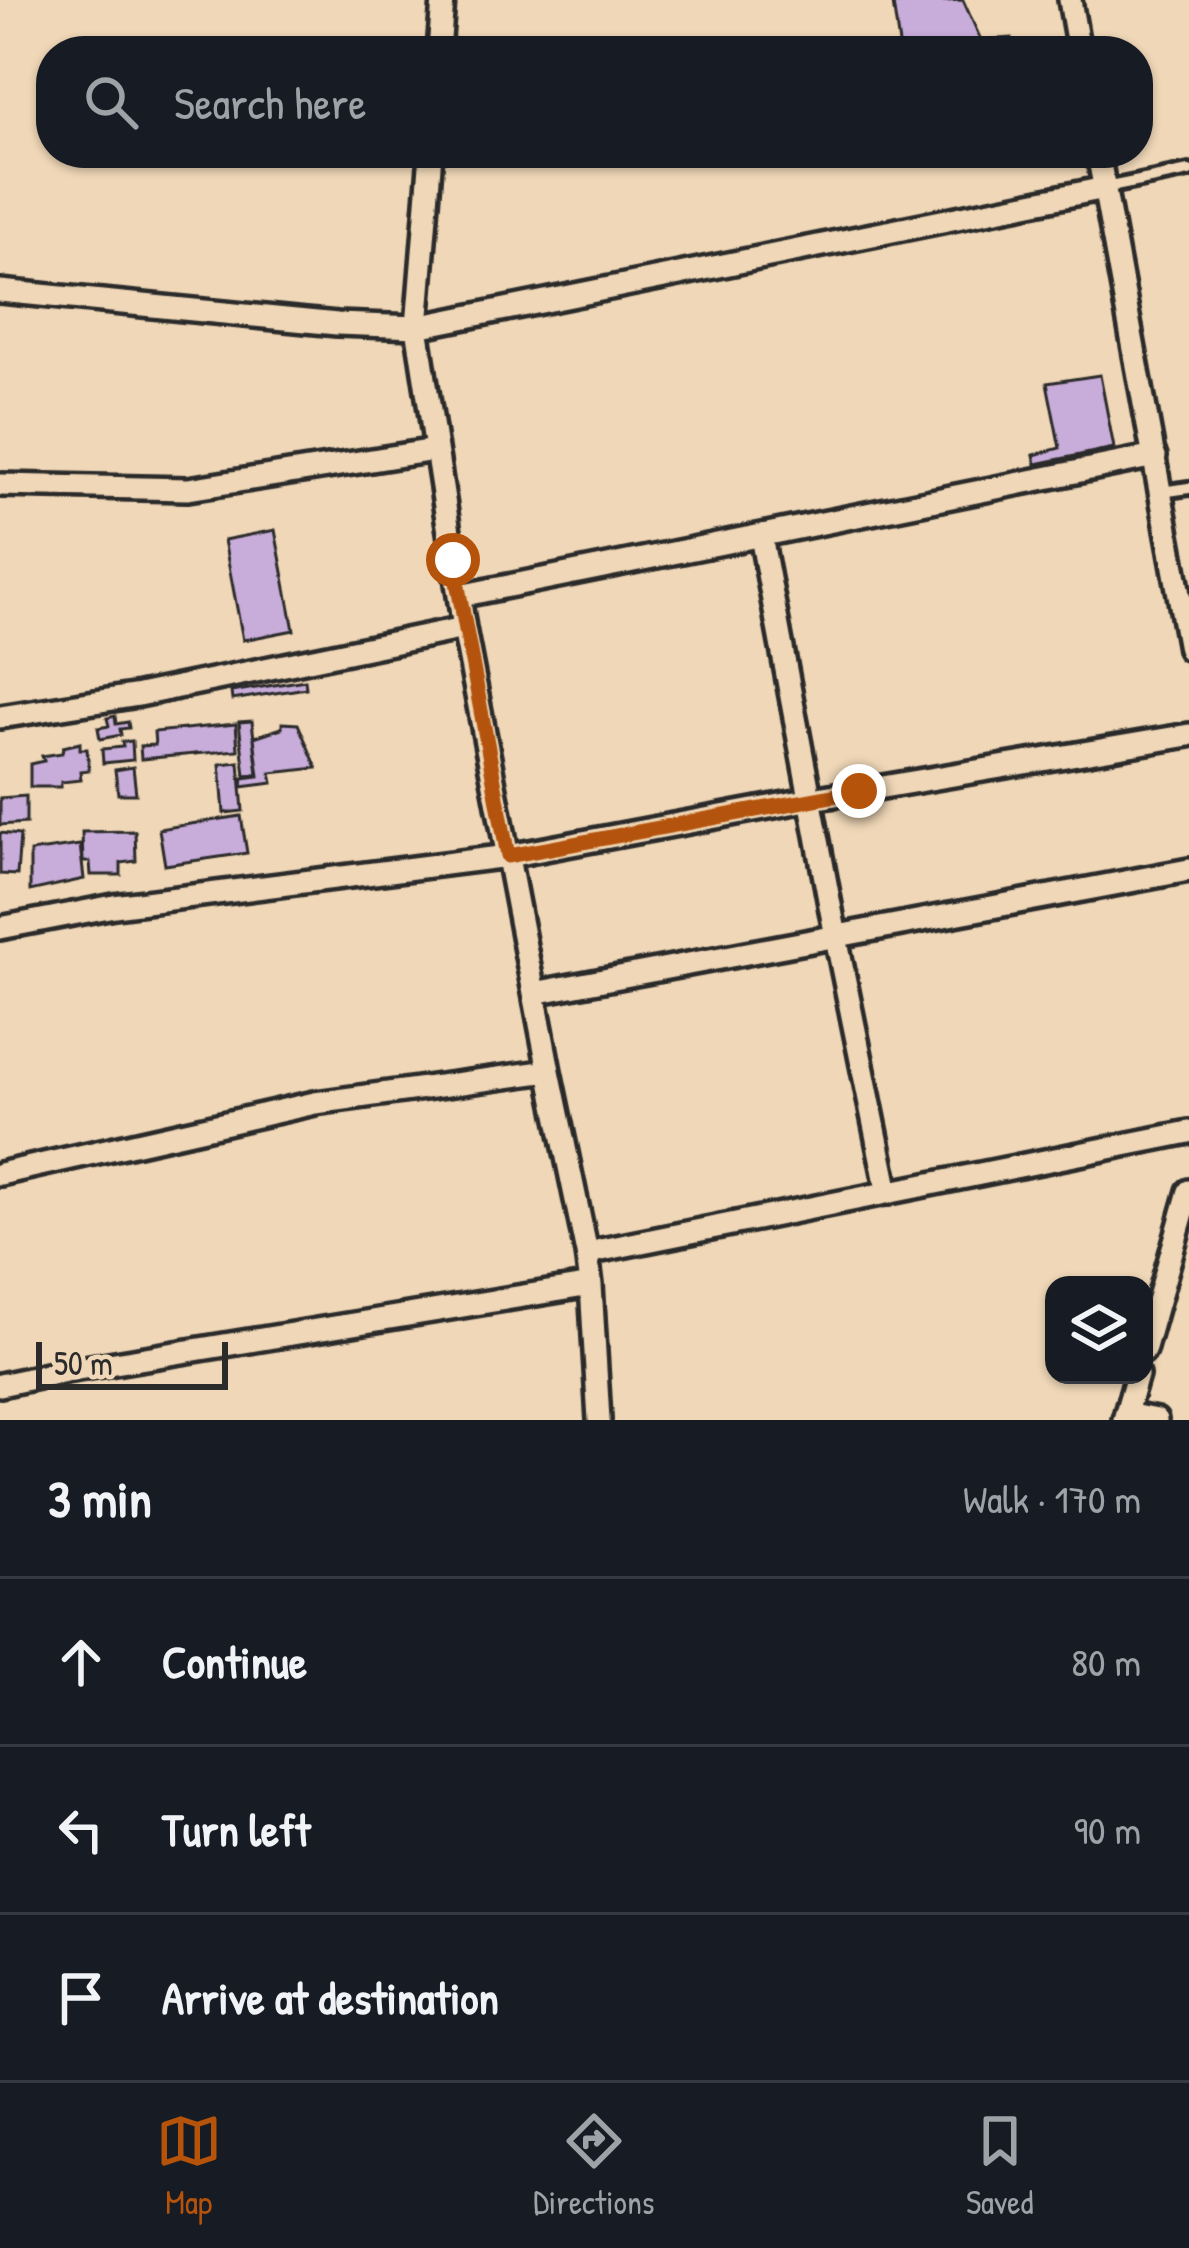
<!DOCTYPE html>
<meta charset="utf-8">
<style>
body{margin:0;font-family:"Patrick Hand",sans-serif;background:#20242c;color:#f1f3f6}
.controls{position:absolute;right:36px;bottom:36px;display:grid;overflow:hidden;border-radius:24px;box-shadow:0 3px 9px #0004}
.controls button{width:108px;height:108px;display:grid;place-items:center;padding:0;border:0;border-bottom:3px solid #363941;background:#171b24;color:#f1f3f6;font:60px sans-serif}
.scale{position:absolute;left:36px;bottom:30px;width:192px;box-sizing:border-box;padding-left:12px;border:6px solid #2b2b2b;border-top:0;font-size:33px;line-height:42px;white-space:nowrap;color:#2b2b2b;-webkit-text-stroke:9px #efd7b7;paint-order:stroke}
.stop{position:absolute;width:36px;height:36px;margin:-27px;border:9px solid #b45309;border-radius:50%;background:#fff}
.stop.end{background:#b45309;border-color:#fff;box-shadow:0 3px 12px #0008}
.list{margin:0;padding:0;list-style:none}
h2{display:flex;justify-content:space-between;align-items:center;height:156px;margin:0;padding:0 48px;font-size:51px}
h2 small{font-size:39px;font-weight:400;color:#9ea1a6}
.list li{display:grid;grid-template-columns:78px 1fr auto;gap:36px;align-items:center;box-sizing:border-box;height:168px;padding:0 48px;border-top:3px solid #363941}
.list b{display:block;font-size:45px;white-space:nowrap}
.list em{font-size:39px;font-style:normal;color:#9ea1a6}
.icon{flex:none;width:66px;height:66px;fill:none;stroke:currentColor;stroke-width:2;stroke-linecap:round;stroke-linejoin:round}
.map{position:relative;flex:none;width:1189px;height:1420px;overflow:hidden}
.search{position:absolute;background:#171b24;box-shadow:0 3px 9px #0004;left:36px;right:36px;top:36px;height:132px;display:flex;align-items:center;gap:30px;box-sizing:border-box;padding:0 42px;border-radius:48px;color:#9ea1a6;font-size:45px}
.sheet{height:660px;background:#171b24}
nav{display:flex;justify-content:space-around;align-items:center;box-sizing:border-box;height:168px;border-top:3px solid #363941;background:#171b24;font-size:33px;color:#9ea1a6}
nav a{display:grid;justify-items:center;gap:6px}
nav .on{color:#b45309}
.map>svg:first-child{display:block}
</style>
<div class="map">
<svg width="1189" height="1420" viewBox="0 0 1189 1420">
<rect width="100%" height="100%" fill="#efd7b7"/>
<filter id="ink" filterUnits="userSpaceOnUse"><feTurbulence type="fractalNoise" baseFrequency=".00833" numOctaves="2"/><feDisplacementMap in="SourceGraphic" scale="24" xChannelSelector="R" yChannelSelector="G"/><feConvolveMatrix kernelMatrix="1 2 1 2 8 2 1 2 1" color-interpolation-filters="sRGB"/></filter>
<g filter="url(#ink)">
<path fill="#c8acda" stroke="#2b2b2b" stroke-width="3" d="M963 0 981 40 1012 38 1014 51H900L893 4Z
M1100 375 1114 448 1036 464 1034 455 1060 448 1047 383Z
M275 530 294 630 243 640 224 540Z
M305 680 306 688 232 700 231 692Z
M115 716 116 724 128 722 129 728 120 729 121 735 100 739 98 728 109 726 107 718Z
M252 721 258 774 245 775 239 722Z
M282 723 298 724 317 768 271 773 273 783 242 787 243 778 259 776 254 737 282 728Z
M236 724 238 750 141 759 140 746 155 745 154 732Z
M132 741 133 760 103 763 102 749 123 747 122 742Z
M80 743V749H87L89 770 80 771 81 780 61 782V787H30V764L44 761 42 756 62 753 63 747Z
M239 762 243 811 224 813 220 764Z
M133 767 136 794H118L115 770Z
M26 796V823L0 825V798Z
M241 816 247 853 165 865 159 829Z
M135 831 136 861 121 863V875H91L90 862H83L82 832Z
M0 833 20 835 17 875 0 874Z
M80 845 84 879 30 891V852Z"/>
<g fill="none" stroke-linecap="round" stroke-linejoin="round">
<g stroke="#2b2b2b" stroke-width="20">
<path id="lane" d="M1105 188 1189 171
M1161 492 1189 488"/>
</g>
<g stroke="#2b2b2b" stroke-width="30">
<path id="street" d="M1070 0 1079 51
M439 51 443 0
M431 153 417 327 464 628 549 1071 587 1253 591 1285 599 1420
M1098 153 1189 649
M0 291 337 324 417 327 1105 188
M0 485 188 489 435 450
M761 536 836 937 888 1193
M459 596 1155 456
M0 717 139 695 464 628
M0 928 114 906 508 856 812 799 1189 735
M534 993 1189 870
M0 1174 315 1103 549 1071
M587 1253 1189 1132
M1144 1351 1189 1191
M0 1385 66 1371 591 1285
M1126 1414 1156 1420
M1124 1420 1137 1375"/>
</g>
<use href="#lane" stroke="#efd7b7" stroke-width="10"/>
<use href="#street" stroke="#efd7b7" stroke-width="21"/>
</g>
</g>
<g fill="none" stroke-linecap="round" stroke-linejoin="round" filter="url(#ink)">
<path stroke="#b45309" stroke-width="15" d="M453 560 508 856 859 791"/>
</g>
</svg>
<div class="controls">
<button><svg class="icon" aria-label="layers" viewBox="0 0 24 24"><path d="M12 4l9 5-9 5-9-5zM3 14l9 5 9-5"/></svg></button>
</div>
<div class="scale">50 m</div>
<div class="stop" style="left:453px;top:560px"></div>
<div class="stop end" style="left:859px;top:791px"></div>
<div class="search"><svg class="icon" aria-label="search" viewBox="0 0 24 24"><circle cx="10" cy="10" r="6"/><path d="M15 15l6 6"/></svg>Search here</div>
</div>
<section class="sheet">
<h2>3 min<small>Walk · 170 m</small></h2>
<ul class="list">
<li><svg class="icon" aria-label="ahead" viewBox="0 0 24 24"><path d="M12 20V5M6 11l6-6 6 6"/></svg><div><b>Continue</b></div><em>80 m</em></li>
<li><svg class="icon" aria-label="left" viewBox="0 0 24 24"><path d="M17 20v-9H6M10 6l-5 5 5 5"/></svg><div><b>Turn left</b></div><em>90 m</em></li>
<li><svg class="icon" aria-label="arrive" viewBox="0 0 24 24"><path d="M6 21V4h12l-3 4 3 4H6"/></svg><div><b>Arrive at destination</b></div></li>
</ul>
</section>
<nav>
<a class="on"><svg class="icon" aria-label="map" viewBox="0 0 24 24"><path d="M3 6l6-2 6 2 6-2v14l-6 2-6-2-6 2zM9 4v14M15 6v14"/></svg>Map</a>
<a><svg class="icon" aria-label="directions" viewBox="0 0 24 24"><path d="M12 3l9 9-9 9-9-9zM9 14v-3h6M13 9l2 2-2 2"/></svg>Directions</a>
<a><svg class="icon" aria-label="saved" viewBox="0 0 24 24"><path d="M7 4h10v16l-5-4-5 4z"/></svg>Saved</a>
</nav>
